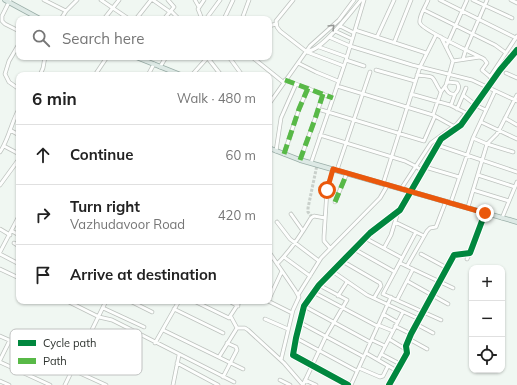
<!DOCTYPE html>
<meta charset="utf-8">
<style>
body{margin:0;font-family:Mulish,sans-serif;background:#f2f2f2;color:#222}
.controls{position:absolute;right:12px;bottom:12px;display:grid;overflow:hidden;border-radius:8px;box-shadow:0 1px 3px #0004}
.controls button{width:36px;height:36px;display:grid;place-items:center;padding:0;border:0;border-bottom:1px solid #e0e0e0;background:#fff;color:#222;font:20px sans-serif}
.stop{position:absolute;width:12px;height:12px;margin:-9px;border:3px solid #ea580c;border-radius:50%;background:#fff}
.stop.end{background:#ea580c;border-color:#fff;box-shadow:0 1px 4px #0008}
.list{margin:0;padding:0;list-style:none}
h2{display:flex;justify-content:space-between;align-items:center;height:52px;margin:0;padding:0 16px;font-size:17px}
h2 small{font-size:13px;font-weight:400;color:#767676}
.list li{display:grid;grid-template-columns:26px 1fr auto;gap:12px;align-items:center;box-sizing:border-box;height:60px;padding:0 16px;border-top:1px solid #e0e0e0}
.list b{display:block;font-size:15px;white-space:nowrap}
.list p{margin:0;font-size:13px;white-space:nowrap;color:#767676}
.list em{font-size:13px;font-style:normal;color:#767676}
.icon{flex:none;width:22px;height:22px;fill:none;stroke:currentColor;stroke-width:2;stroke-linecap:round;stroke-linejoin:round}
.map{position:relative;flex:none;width:517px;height:385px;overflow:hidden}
.search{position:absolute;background:#fff;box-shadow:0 1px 3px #0004;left:16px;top:16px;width:256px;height:44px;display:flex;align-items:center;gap:10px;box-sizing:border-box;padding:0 14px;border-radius:8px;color:#767676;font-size:15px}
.panel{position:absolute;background:#fff;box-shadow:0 1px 3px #0004;left:16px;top:72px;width:256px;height:232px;border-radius:8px}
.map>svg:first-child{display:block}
</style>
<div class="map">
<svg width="517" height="385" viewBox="0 0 517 385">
<rect width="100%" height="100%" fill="#f0f7f2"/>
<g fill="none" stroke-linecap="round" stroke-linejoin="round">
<path stroke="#c9d0cb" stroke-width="3" stroke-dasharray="3 1.5" stroke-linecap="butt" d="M312 217 308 212V208L317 165"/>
<g stroke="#bdc2be" stroke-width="4.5">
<path id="minor" d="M10 0 2 16V21L5 24 19 31
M44 0 66 11
M101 0 129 19
M153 0 170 12
M195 0 199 7
M293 0 276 21 277 27 280 31 307 52 344 66
M428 0C426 6 418 17 420 23 422 30 475 54 484 59L487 63 482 70 494 80
M440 0 516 38
M473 0 512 18
M511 0 517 3
M424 10 495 45 506 53
M171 11 179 19
M61 19 66 11 77 0
M104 19 119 0
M136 19 151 0
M164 19 174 7 168 0
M202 19 198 9 204 0
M206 19 220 0
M224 19 233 0
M242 19 249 0
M269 26 276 24
M340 26 354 33
M355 30 426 53
M335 31 352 39
M329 37 350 46 412 65 472 80 517 101
M377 37 394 0
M441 37 453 61 446 85 441 92
M394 43 411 0
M19 44 9 61 5 74 9 82 19 89
M319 47 347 57
M446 47 467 0
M309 51C323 49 351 12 361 0
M207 57 221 75
M229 57 242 75
M252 57 283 82
M463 59 466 49 487 0
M346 60 364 66
M453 61 480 57
M298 63 316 72 338 81
M160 67 166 57
M376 70 415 81
M506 73 517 78
M40 75 43 68 45 57
M95 75 107 57
M148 75 154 64
M192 75 208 57
M417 75C438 77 430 75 441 92L433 115
M490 77 517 36
M285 80 333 98
M337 86 433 115 453 126
M445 87C447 91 449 95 455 94 458 91 460 87 457 83L448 82
M464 96 477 106 486 110
M269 104 310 46 339 20 354 0
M451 105 455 94
M318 109 424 141 435 116
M457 109 466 88
M505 118 517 125
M481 122 517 139
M10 130 19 135
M320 135 405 161 415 166 423 171
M473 138 487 144 513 152
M437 145 517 172
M4 146 19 154
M276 151 281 118 296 84
M0 152C9 139 11 123 19 109
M284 154 299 109 308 88
M300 160 315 119 323 94
M311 163 346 60 364 0
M425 167 459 177
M337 170 370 72
M478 175 515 187
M383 184 420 67 436 35
M0 185 19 159
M401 189 431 143 457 124 466 113 450 105 411 94
M473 190 509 201
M335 202 347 173
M451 202 473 138 495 91
M468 207 487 144 497 134 517 95
M291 214 303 231
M502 218 517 182
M277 222 290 239 319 261
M395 222 424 236
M0 229 10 235
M12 231 19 235
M416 232 383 294 441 320
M365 238 402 258
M14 243 19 246
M330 248 324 241V236L327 190 333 169
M384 248 391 235 398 212
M354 249 395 272
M0 252 19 216
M269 252 295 290 299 297 293 310 281 360
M0 254 19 264
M421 254 447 268
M284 257 310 276
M467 259 470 253
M342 261 380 283 381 286 374 298
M400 263 453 288
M277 264C291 250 301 235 311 218L314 216 325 218
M407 266 427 231 430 228 436 227 446 201
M0 269 19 278
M332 271 367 295 419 319
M407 281 448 304
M313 292 377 326
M298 295 321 258 380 198 387 186
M338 296 347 282
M269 299 282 271
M397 300 413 269
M67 301 99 317 112 320 128 328 234 382
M130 301 152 312
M194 301 229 318 240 301
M229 301 238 306
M268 301 292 313
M304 306 370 342
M103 308 144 327
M174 309 223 333
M383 314 397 322
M231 317 237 328
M265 319 288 329
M299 322 364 357
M416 324 433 333
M378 325 393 331
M395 326 411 334
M237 328H245L248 330 284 363 303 385
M163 330 243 369
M0 336 25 347V350L16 369
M296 338 357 371
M389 339 407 350
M409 339 427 349
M372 340 385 346
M155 343 179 301
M366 353 397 371
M381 354 400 364
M219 357 237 328
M0 360 10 340
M378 360 403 312
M0 362 50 385
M177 363 218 385
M359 368 380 377 383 376 388 366
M73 370 106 385
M223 377 237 350 236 347 227 343
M280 380 290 385
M305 380 316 385
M0 381 9 385
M65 385 106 301
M173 385 179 355
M303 385 326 336 347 300 319 285
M348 385 293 355 296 338 304 306 319 285 370 233 400 210 441 139 461 125 500 70 517 50
M351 385 391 297
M389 385 407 353 406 346 411 334 454 255 470 253 485 213"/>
</g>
<g stroke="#9aaea8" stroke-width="5.5">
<path id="major" d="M5 0 40 19
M136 57 181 75
M269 148 300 160 517 222"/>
</g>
<use href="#minor" stroke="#fdfefd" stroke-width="3"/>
<use href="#major" stroke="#dde9e5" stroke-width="4"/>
<path stroke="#58b947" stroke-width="5" stroke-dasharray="10 5" stroke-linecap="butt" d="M285 80 333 98
M284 154 299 109 308 88
M300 160 315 119 323 94
M335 202 347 173"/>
<g stroke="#fff" stroke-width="8">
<path id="cycleway" d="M348 385 293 355 296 338 304 306 319 285 370 233 400 210 441 139 461 125 500 70 517 50
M389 385 407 353 406 346 411 334 454 255 470 253 485 213"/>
</g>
<use href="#cycleway" stroke="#00873e" stroke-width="6"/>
</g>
<defs><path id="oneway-chevron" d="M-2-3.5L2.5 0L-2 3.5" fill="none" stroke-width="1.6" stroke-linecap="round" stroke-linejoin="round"/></defs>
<use stroke="#969896" href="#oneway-chevron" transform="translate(332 27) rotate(-45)"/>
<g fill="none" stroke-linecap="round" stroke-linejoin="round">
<path stroke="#ea580c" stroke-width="5" d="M327 190 333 169 485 213"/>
</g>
<rect x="10" y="329" width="132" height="46" rx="6" fill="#fff" stroke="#c0c2c1" stroke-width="1"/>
<rect x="18" y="340" width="18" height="6" fill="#00873e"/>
<rect x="18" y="358" width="18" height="6" fill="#58b947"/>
<g font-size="11" fill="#2e332f">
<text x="43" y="347">Cycle path</text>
<text x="43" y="365">Path</text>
</g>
</svg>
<div class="controls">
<button>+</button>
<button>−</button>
<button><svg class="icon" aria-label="locate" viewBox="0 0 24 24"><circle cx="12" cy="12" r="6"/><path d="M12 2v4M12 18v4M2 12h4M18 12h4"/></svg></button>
</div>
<div class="stop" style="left:327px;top:190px"></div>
<div class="stop end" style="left:485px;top:213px"></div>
<div class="search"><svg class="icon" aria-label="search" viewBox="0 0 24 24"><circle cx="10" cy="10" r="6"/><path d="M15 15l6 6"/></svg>Search here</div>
<section class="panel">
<h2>6 min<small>Walk · 480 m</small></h2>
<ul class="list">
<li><svg class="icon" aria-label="ahead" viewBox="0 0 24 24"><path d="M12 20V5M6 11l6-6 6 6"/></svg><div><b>Continue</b></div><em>60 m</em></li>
<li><svg class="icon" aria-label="right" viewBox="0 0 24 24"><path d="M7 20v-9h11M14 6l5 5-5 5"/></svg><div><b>Turn right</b><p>Vazhudavoor Road</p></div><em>420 m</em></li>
<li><svg class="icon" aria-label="arrive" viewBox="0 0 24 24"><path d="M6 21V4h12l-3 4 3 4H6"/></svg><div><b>Arrive at destination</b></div></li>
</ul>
</section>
</div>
